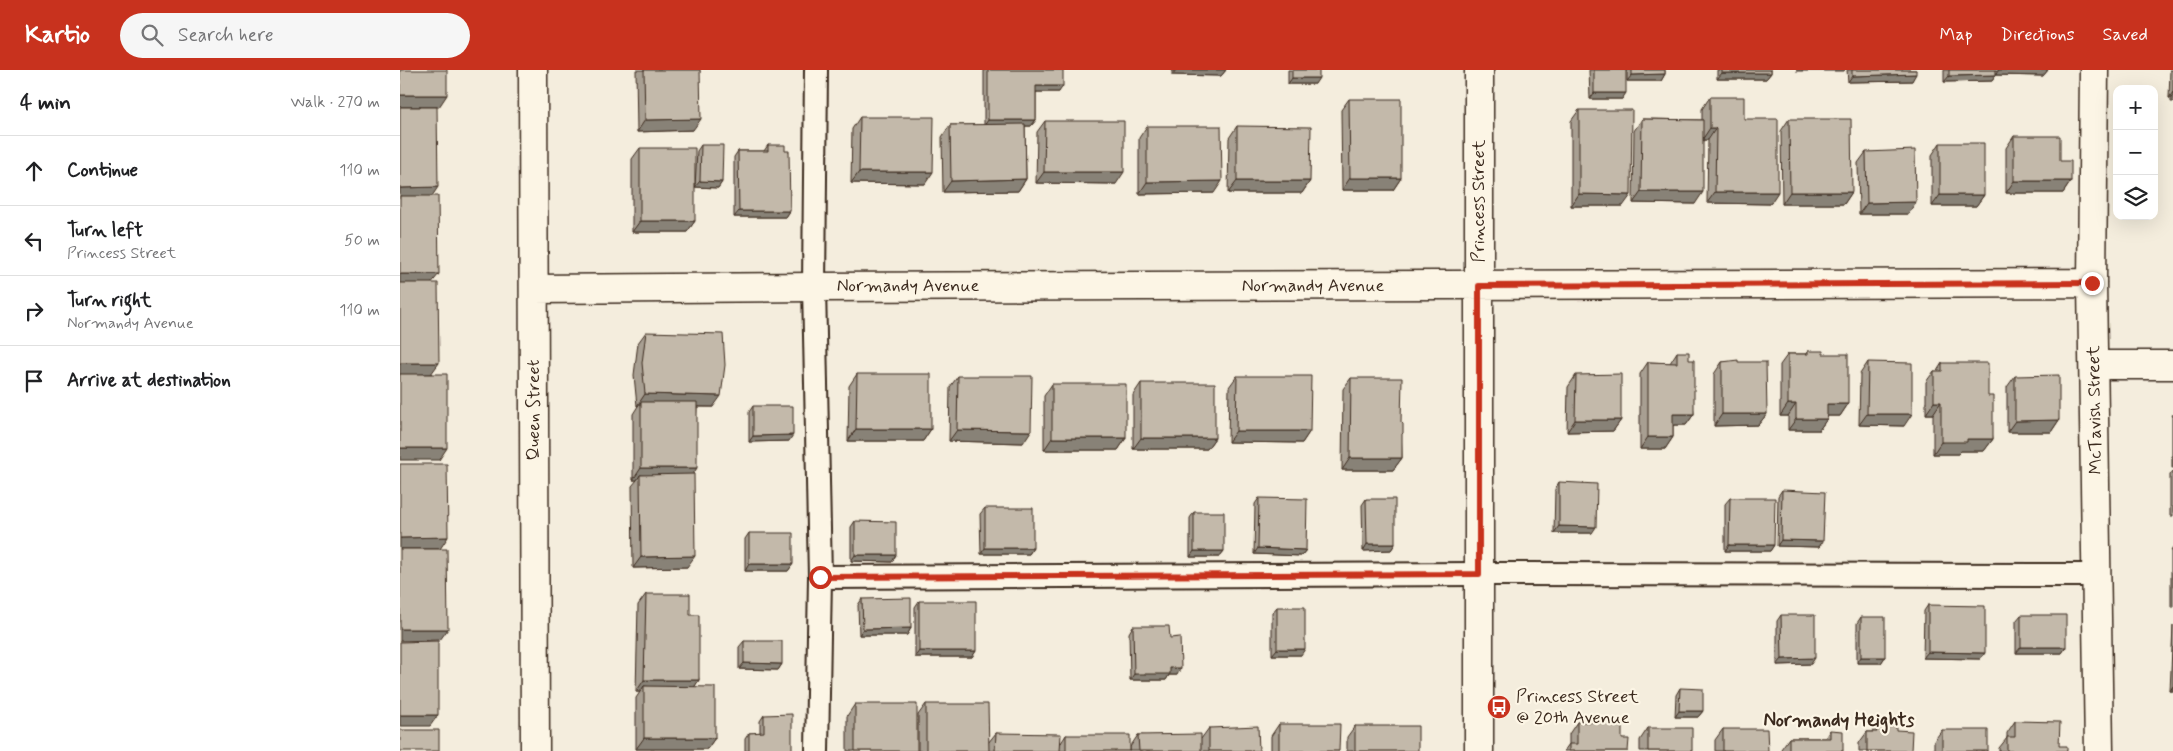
<!DOCTYPE html>
<meta charset="utf-8">
<style>
body{margin:0;font-family:Mynerve,sans-serif;background:#f6f6f6;color:#202124}
.controls{position:absolute;right:15px;top:15px;display:grid;overflow:hidden;border-radius:10px;box-shadow:0 5px 20px #0002}
.controls button{width:45px;height:45px;display:grid;place-items:center;padding:0;border:0;border-bottom:1px solid #e0e0e0;background:#fff;color:#202124;font:25px sans-serif}
.stop{position:absolute;width:15px;height:15px;margin:-11px;border:4px solid #c8321e;border-radius:50%;background:#fff}
.stop.end{background:#c8321e;border-color:#fff;box-shadow:0 1px 5px #0008}
.list{margin:0;padding:0;list-style:none}
h2{display:flex;justify-content:space-between;align-items:center;height:65px;margin:0;padding:0 20px;font-size:21px}
h2 small{font-size:16px;font-weight:400;color:#757577}
.list li{display:grid;grid-template-columns:32px 1fr auto;gap:15px;align-items:center;box-sizing:border-box;height:70px;padding:0 20px;border-top:1px solid #e0e0e0}
.list b{display:block;font-size:19px;white-space:nowrap}
.list p{margin:0;font-size:16px;white-space:nowrap;color:#757577}
.list em{font-size:16px;font-style:normal;color:#757577}
.icon{flex:none;width:28px;height:28px;fill:none;stroke:currentColor;stroke-width:2;stroke-linecap:round;stroke-linejoin:round}
.map{position:relative;flex:none;width:1773px;height:681px;overflow:hidden}
header{display:flex;align-items:center;gap:30px;box-sizing:border-box;height:70px;padding:0 25px;background:#c8321e;color:#fff}
header strong{font-size:24px}
nav{display:flex;gap:28px;margin-inline-start:auto;font-size:18px}
.search{width:350px;height:45px;background:#f6f6f6;display:flex;align-items:center;gap:12px;box-sizing:border-box;padding:0 18px;border-radius:28px;color:#757577;font-size:19px}
main{display:flex}
aside{flex:1;background:#fff}
.map>svg:first-child{display:block}
</style>
<header>
<strong>Kartio</strong>
<div class="search"><svg class="icon" aria-label="search" viewBox="0 0 24 24"><circle cx="10" cy="10" r="6"/><path d="M15 15l6 6"/></svg>Search here</div>
<nav><a>Map</a><a>Directions</a><a>Saved</a></nav>
</header>
<main>
<aside>
<h2>4 min<small>Walk · 270 m</small></h2>
<ul class="list">
<li><svg class="icon" aria-label="ahead" viewBox="0 0 24 24"><path d="M12 20V5M6 11l6-6 6 6"/></svg><div><b>Continue</b></div><em>110 m</em></li>
<li><svg class="icon" aria-label="left" viewBox="0 0 24 24"><path d="M17 20v-9H6M10 6l-5 5 5 5"/></svg><div><b>Turn left</b><p>Princess Street</p></div><em>50 m</em></li>
<li><svg class="icon" aria-label="right" viewBox="0 0 24 24"><path d="M7 20v-9h11M14 6l5 5-5 5"/></svg><div><b>Turn right</b><p>Normandy Avenue</p></div><em>110 m</em></li>
<li><svg class="icon" aria-label="arrive" viewBox="0 0 24 24"><path d="M6 21V4h12l-3 4 3 4H6"/></svg><div><b>Arrive at destination</b></div></li>
</ul>
</aside>
<div class="map">
<svg width="1773" height="681" viewBox="0 0 1773 681">
<rect width="100%" height="100%" fill="#f4eddd"/>
<filter id="ink" filterUnits="userSpaceOnUse"><feTurbulence type="fractalNoise" baseFrequency=".02" numOctaves="2"/><feDisplacementMap in="SourceGraphic" scale="10" xChannelSelector="R" yChannelSelector="G"/><feConvolveMatrix kernelMatrix="1 2 1 2 8 2 1 2 1" color-interpolation-filters="sRGB"/></filter>
<g filter="url(#ink)">
<g fill="none" stroke-linecap="round" stroke-linejoin="round">
<g stroke="#3b2a1e" stroke-width="26">
<path id="lane" d="M416 0 414 217 420 507 417 681
M420 507 1079 504 1697 505"/>
</g>
<g stroke="#3b2a1e" stroke-width="31">
<path id="street" d="M133 0 135 681
M1079 0V681
M1694 0 1692 213 1699 681
M134 219 414 217 1692 213
M1695 295H1773"/>
</g>
<use href="#lane" stroke="#fcf5e5" stroke-width="22"/>
<use href="#street" stroke="#fcf5e5" stroke-width="28"/>
</g>
<path fill="#a89f92" stroke="#3b2a1e" d="M236 0H300L293 60 237 62Z
M584 0H663L659 22H636V50L631 56H625L626 109 618 121 543 122 542 67 550 55H584Z
M772 0H826L821 6 772 5Z
M888 0H919L915 14H888Z
M1189 0H1226L1222 29H1190Z
M1227 0H1265V4L1261 11H1227Z
M1317 0H1371V3L1366 9H1317Z
M1447 0H1516L1512 11 1448 12Z
M1544 0H1648L1643 6 1596 5 1592 11 1544 12Z
M1770 0H1773V32H1771V28H1769Z
M1310 27 1344 49 1370 134 1307 133 1308 70H1303L1295 134 1233 133 1234 61 1242 49 1302 50V39Z
M949 29 1001 108 993 120H942L941 40Z
M1179 40 1223 136H1171V51Z
M460 47 525 114 451 113 452 59Z
M1389 49 1452 122 1444 134H1382L1381 61Z
M645 51 716 114 636 113 637 62Z
M747 56 814 123 739 124V68Z
M837 56 910 111 902 123H828L829 68Z
M1614 66 1660 91 1671 111 1663 123H1606V78Z
M1540 73 1584 125 1576 136H1532V85Z
M301 75 322 112 318 118 295 117 297 81Z
M368 75 385 81 390 141 386 147H334V87L338 81H364Z
M240 78 295 151 287 162H232V89Z
M1466 82 1508 144H1459L1458 93Z
M246 262 313 337H297L287 497 233 498 232 416 237 410H233V344L238 336H237L234 305 238 273Z
M1408 281 1423 284 1448 334 1440 346H1427V349L1419 360H1388V346H1380V295L1388 284H1406Z
M1277 282 1289 290 1294 344 1286 355H1273V367L1265 379H1240V304L1248 292 1270 293Z
M1322 292H1338L1367 344 1358 355 1314 356V304Z
M1468 292 1504 356 1459 355 1460 304Z
M1542 293 1588 326 1593 369 1584 381H1561L1558 384H1533V344H1526V312L1534 301H1537Z
M457 304 531 359 523 371H448L449 316Z
M1176 305 1221 350 1213 361 1167 362 1168 317Z
M558 306 623 373 549 371 550 317Z
M837 306 910 361 902 373 828 372 829 317Z
M1615 306 1659 350 1651 362H1607V317Z
M951 308 1001 352 1002 388 993 400H942L943 319Z
M741 313 815 368 807 379H733V325Z
M652 314 726 368 718 380H644V326Z
M353 336 389 371 349 372V342Z
M1773 344V398H1772V346Z
M1773 401V446H1770V405Z
M1159 412 1192 463H1154L1155 419Z
M1382 420 1423 471 1419 477 1377 476 1378 426Z
M859 428 906 480 901 486 854 484 855 434Z
M1330 428 1374 475 1370 481H1325V434Z
M966 429 995 474 991 480 963 481 962 435Z
M585 438 633 478 629 484H581L580 444Z
M794 442 824 481 819 487H790V448Z
M455 451 492 492 451 491V457Z
M349 463 393 494 388 501H345V469Z
M1773 478V537H1771V481Z
M246 524 290 545 299 610 294 617 315 668 307 679H236V628L240 622H236L238 535Z
M462 529 511 558 507 565H459L458 535Z
M519 531 576 581 572 587H515V537Z
M1528 535 1585 583 1580 589 1523 588 1524 541Z
M877 537 901 585H872V543Z
M1381 545 1411 594 1377 595V551Z
M1621 545 1666 577 1662 583H1616V551Z
M1461 547 1485 587 1481 593H1457V553Z
M1773 555V621H1770L1773 556Z
M733 556 770 568 777 605H769L766 610H730L729 563Z
M344 571 382 594 378 600 339 599V577Z
M1280 618 1303 641 1298 647H1275L1276 625Z
M455 634 517 681H447V646Z
M526 634 588 673 596 663 661 673 666 665 730 681H518V645Z
M364 645 392 681H345V669L349 663H360V651Z
M1615 651 1659 676 1667 681H1599V678L1607 668V663Z
M1177 652 1222 669 1228 681H1164L1169 674V664Z
M1477 653 1496 660 1511 681H1459V673L1467 662H1472Z
M879 654 939 681H871V666Z
M955 656 1018 681H947V667Z
M809 658 859 681H730V677L738 665 801 669Z
M1248 658 1292 681H1240V670Z
M1323 659 1368 681H1315V670Z
M1430 660 1443 681H1381V679L1389 668H1425Z
M1542 660 1588 681H1534V671Z"/>
<path fill="#888277" stroke="#3b2a1e" d="M776 0H826L821 6 772 5Z
M1397 0H1445L1444 1H1396Z
M1599 0H1648L1643 6 1596 5 1592 11 1544 12 1549 6 1595 5Z
M1322 3H1371L1366 9H1317Z
M1265 4 1261 11H1227L1232 5Z
M1516 4 1512 11 1448 12 1452 6Z
M892 8H919L915 14H888Z
M636 16H663L659 22H631Z
M1773 22V25L1771 28H1769Z
M1194 23H1226L1222 29H1190Z
M0 25H47L39 37H0Z
M301 49 293 60 237 62 245 50Z
M588 50H636L631 56H584Z
M1310 58H1316L1308 70H1302Z
M459 102H533L525 114 451 113Z
M644 102H724L716 114 636 113Z
M950 108H1001L993 120H942Z
M626 109 618 121 543 122 551 111Z
M300 111 322 112 318 118 295 117Z
M822 111 814 123 739 124 747 112Z
M837 111H910L902 123H828Z
M1614 111H1671L1663 123H1606Z
M38 117 30 129H0V118Z
M1241 122H1303L1295 134 1233 133Z
M1315 122H1378L1370 134 1307 133Z
M1390 122H1452L1444 134H1382Z
M1179 124 1231 125 1223 136H1171Z
M1540 125H1584L1576 136H1532Z
M1516 132 1508 144H1459L1467 133Z
M339 141H390L386 147H334Z
M240 151H295L287 162H232Z
M0 204H39L30 215 0 216Z
M0 293H39L31 304 0 305Z
M245 324 321 326 313 337 241 336V332L238 336H237Z
M1534 332H1541L1533 344H1526Z
M1388 334H1396L1388 346H1380Z
M1427 334H1448L1440 346H1419Z
M1273 344H1294L1286 355H1265Z
M1322 344H1367L1358 355 1314 356Z
M1467 344H1512L1504 356 1459 355Z
M1396 349H1427L1419 360H1388Z
M1175 350H1221L1213 361 1167 362Z
M1659 350 1651 362H1607L1615 351Z
M456 359H531L523 371H448Z
M557 360 631 361 623 373 549 371Z
M836 361H910L902 373 828 372Z
M393 365 389 371 349 372 353 366Z
M1248 367H1273L1265 379H1240Z
M652 368H726L718 380H644Z
M741 368H815L807 379H733Z
M1567 369H1593L1584 381H1561L1558 384H1533L1541 372Z
M0 378H47L39 390H0Z
M950 388H1002L993 400H942Z
M241 398H297L289 410 240 405 237 410H233Z
M1159 456 1196 457 1192 463H1154Z
M48 467 40 479H0V468Z
M1381 470 1423 471 1419 477 1377 476Z
M967 474H995L991 480 963 481Z
M1329 475H1374L1370 481H1325Z
M585 478H633L629 484H581Z
M858 478 906 480 901 486 854 484Z
M794 481H824L819 487H790Z
M455 485H496L492 492 451 491Z
M295 486 287 497 233 498 241 487Z
M349 494H393L388 501H345Z
M511 558 507 565H459L463 559Z
M0 559H48L40 570 0 571Z
M1621 577H1666L1662 583H1616Z
M877 579H905L901 585H872Z
M519 581H576L572 587H515Z
M1528 582 1585 583 1580 589 1523 588Z
M1461 587H1485L1481 593H1457Z
M1415 588 1411 594 1377 595 1382 589Z
M344 593 382 594 378 600 339 599Z
M770 598H781L777 605H769L766 610H730L734 604Z
M244 610H299L291 622 244 616 240 622H236Z
M1773 616V621H1770Z
M1279 641H1303L1298 647H1275Z
M0 645H38L30 656H0Z
M244 668H315L307 679H236Z"/>
<path fill="#c3b9aa" stroke="#3b2a1e" d="M0 0H47V25H0Z
M244 0H300L301 49 245 50Z
M588 0H663V16H636V50H588Z
M892 0H919V8H892Z
M1194 0H1226V23H1194Z
M1232 0H1265V4L1232 5Z
M1322 0H1371V3H1322Z
M1452 0H1516V4L1452 6Z
M1549 0H1596V5L1549 6Z
M1310 27H1344V49H1378V122H1315L1316 58H1310Z
M949 29H1001V108H950Z
M0 37H37L38 117 0 118Z
M1179 40H1232L1231 125 1179 124Z
M460 47H534L533 102H459Z
M1242 49 1303 50V122H1241Z
M1389 49H1451L1452 122H1390Z
M645 51H724V102H644Z
M625 54 626 109 551 111 550 55Z
M747 56H821L822 111 747 112Z
M837 56 911 57 910 111H837Z
M1614 66H1660V91H1671V111H1614Z
M1540 73H1584V125H1540Z
M301 75H323L322 112 300 111Z
M368 75H385V81H389L390 141H339L338 81H368Z
M240 78H295V151H240Z
M1515 80 1516 132 1467 133 1466 82Z
M0 126H38L39 204H0Z
M0 213H38L39 293H0Z
M246 262 323 264 325 295 321 326 245 324 242 293Z
M1408 281H1423V284H1448V334H1427V349H1396V334H1388V284H1408Z
M1277 282H1289V290H1294V344H1273V367H1248V292L1277 293Z
M1338 290V292H1366L1367 344H1322V292Z
M1468 292 1512 293V344H1467Z
M1542 293H1588V326H1593V369H1567V372H1541V332H1534V301H1542Z
M0 304H47V378H0Z
M457 304H531V359H456Z
M1221 304V350H1175L1176 305Z
M1659 305V350L1615 351V306Z
M558 306H632L631 361 557 360Z
M837 306H911L910 361H836Z
M951 308H1002L1001 352 1003 354V363L1002 364V388H950Z
M741 313H815V368H741Z
M652 314H726V368H652Z
M241 332H297V398H241Z
M353 336H393V365L353 366Z
M0 394H47L48 467 0 468Z
M294 404 295 486 241 487 240 405Z
M1159 412 1197 414 1196 457 1159 456Z
M1382 420 1425 422 1423 471 1381 470Z
M859 428 907 429 906 480 858 478Z
M1330 428H1375L1374 475H1329Z
M966 429H995V474H967Z
M585 438H633V478H585Z
M794 442H824V481H794Z
M455 451 496 452V485H455Z
M349 463H393V494H349Z
M0 479H47L48 559H0Z
M246 524H290V545H299V610H244Z
M511 528V558L463 559 462 529Z
M519 531H576V581H519Z
M1528 535 1585 536V583L1528 582Z
M877 537H905V579H877Z
M1381 545H1415V588L1382 589Z
M1621 545H1666V577H1621Z
M1461 547H1485V587H1461Z
M733 556H769L770 568 780 567 781 598H770V604H734Z
M38 571V645H0V572Z
M344 571H382V594L344 593Z
M244 616 315 617V668H244Z
M1280 618 1303 619V641H1279Z
M455 634H517V681H455Z
M526 634H588L589 681H526Z
M392 644V681H349V663L364 662V645Z
M1615 651 1660 652 1659 676H1667V681H1607V667H1615Z
M1177 652H1222V669H1229L1228 681H1169V674H1177Z
M1477 653H1496V660L1512 661 1511 681H1467V662H1477Z
M879 654H940L939 681H879Z
M858 656 859 681H809V658Z
M955 656H1018V681H955Z
M1248 658H1292V681H1248Z
M1323 659H1367L1368 681H1323Z
M0 660H39V681H0Z
M1430 660 1443 661V681H1389V668H1430Z
M1542 660H1588V681H1542Z
M596 663 661 664 660 681H595Z
M801 664V681H739L738 665Z
M666 665H730V681H666Z"/>
</g>
<g fill="none" stroke-linecap="round" stroke-linejoin="round" filter="url(#ink)">
<path stroke="#c8321e" stroke-width="6" d="M420 507 1079 504V216L1692 213"/>
</g>
<defs>
<g id="bus-disc" transform="scale(1.25)"><circle r="9.5" fill="#c8321e" stroke="#fcf5e5"/><path d="M-5-6H5V4H4V6H2V4H-2V6H-4V4H-5ZM-3.5-4V0h7V-4ZM-3.5 1.2v1.5H-2V1.2ZM2 1.2v1.5H3.5V1.2Z" fill="#fff"/></g>
</defs>
<g fill-rule="evenodd">
<use href="#bus-disc" x="1099" y="637"/>
</g>
<g text-anchor="middle" dominant-baseline="central" stroke-width="4.5" stroke-linejoin="round" paint-order="stroke">
<g font-size="18" fill="#3b2a1e" stroke="#fcf5e5">
<text transform="translate(1079 131) rotate(-90)">Princess Street</text>
<text x="508" y="216">Normandy Avenue</text>
<text x="913" y="216">Normandy Avenue</text>
<text transform="translate(134 340) rotate(-90)">Queen Street</text>
<text transform="translate(1695 340) rotate(-91)">McTavish Street</text>
</g>
<g font-size="18" fill="#3b2a1e" stroke="#fcf5e5" text-anchor="start">
<text x="1116" y="627">Princess Street<tspan x="1116" dy="21">@ 20th Avenue</tspan></text>
</g>
<g font-size="19" font-weight="bold" fill="#3b2a1e" stroke="#fcf5e5">
<text x="1439" y="650">Normandy Heights</text>
</g>
</g>
</svg>
<div class="controls">
<button>+</button>
<button>−</button>
<button><svg class="icon" aria-label="layers" viewBox="0 0 24 24"><path d="M12 4l9 5-9 5-9-5zM3 14l9 5 9-5"/></svg></button>
</div>
<div class="stop" style="left:420px;top:507px"></div>
<div class="stop end" style="left:1692px;top:213px"></div>
</div>
</main>
